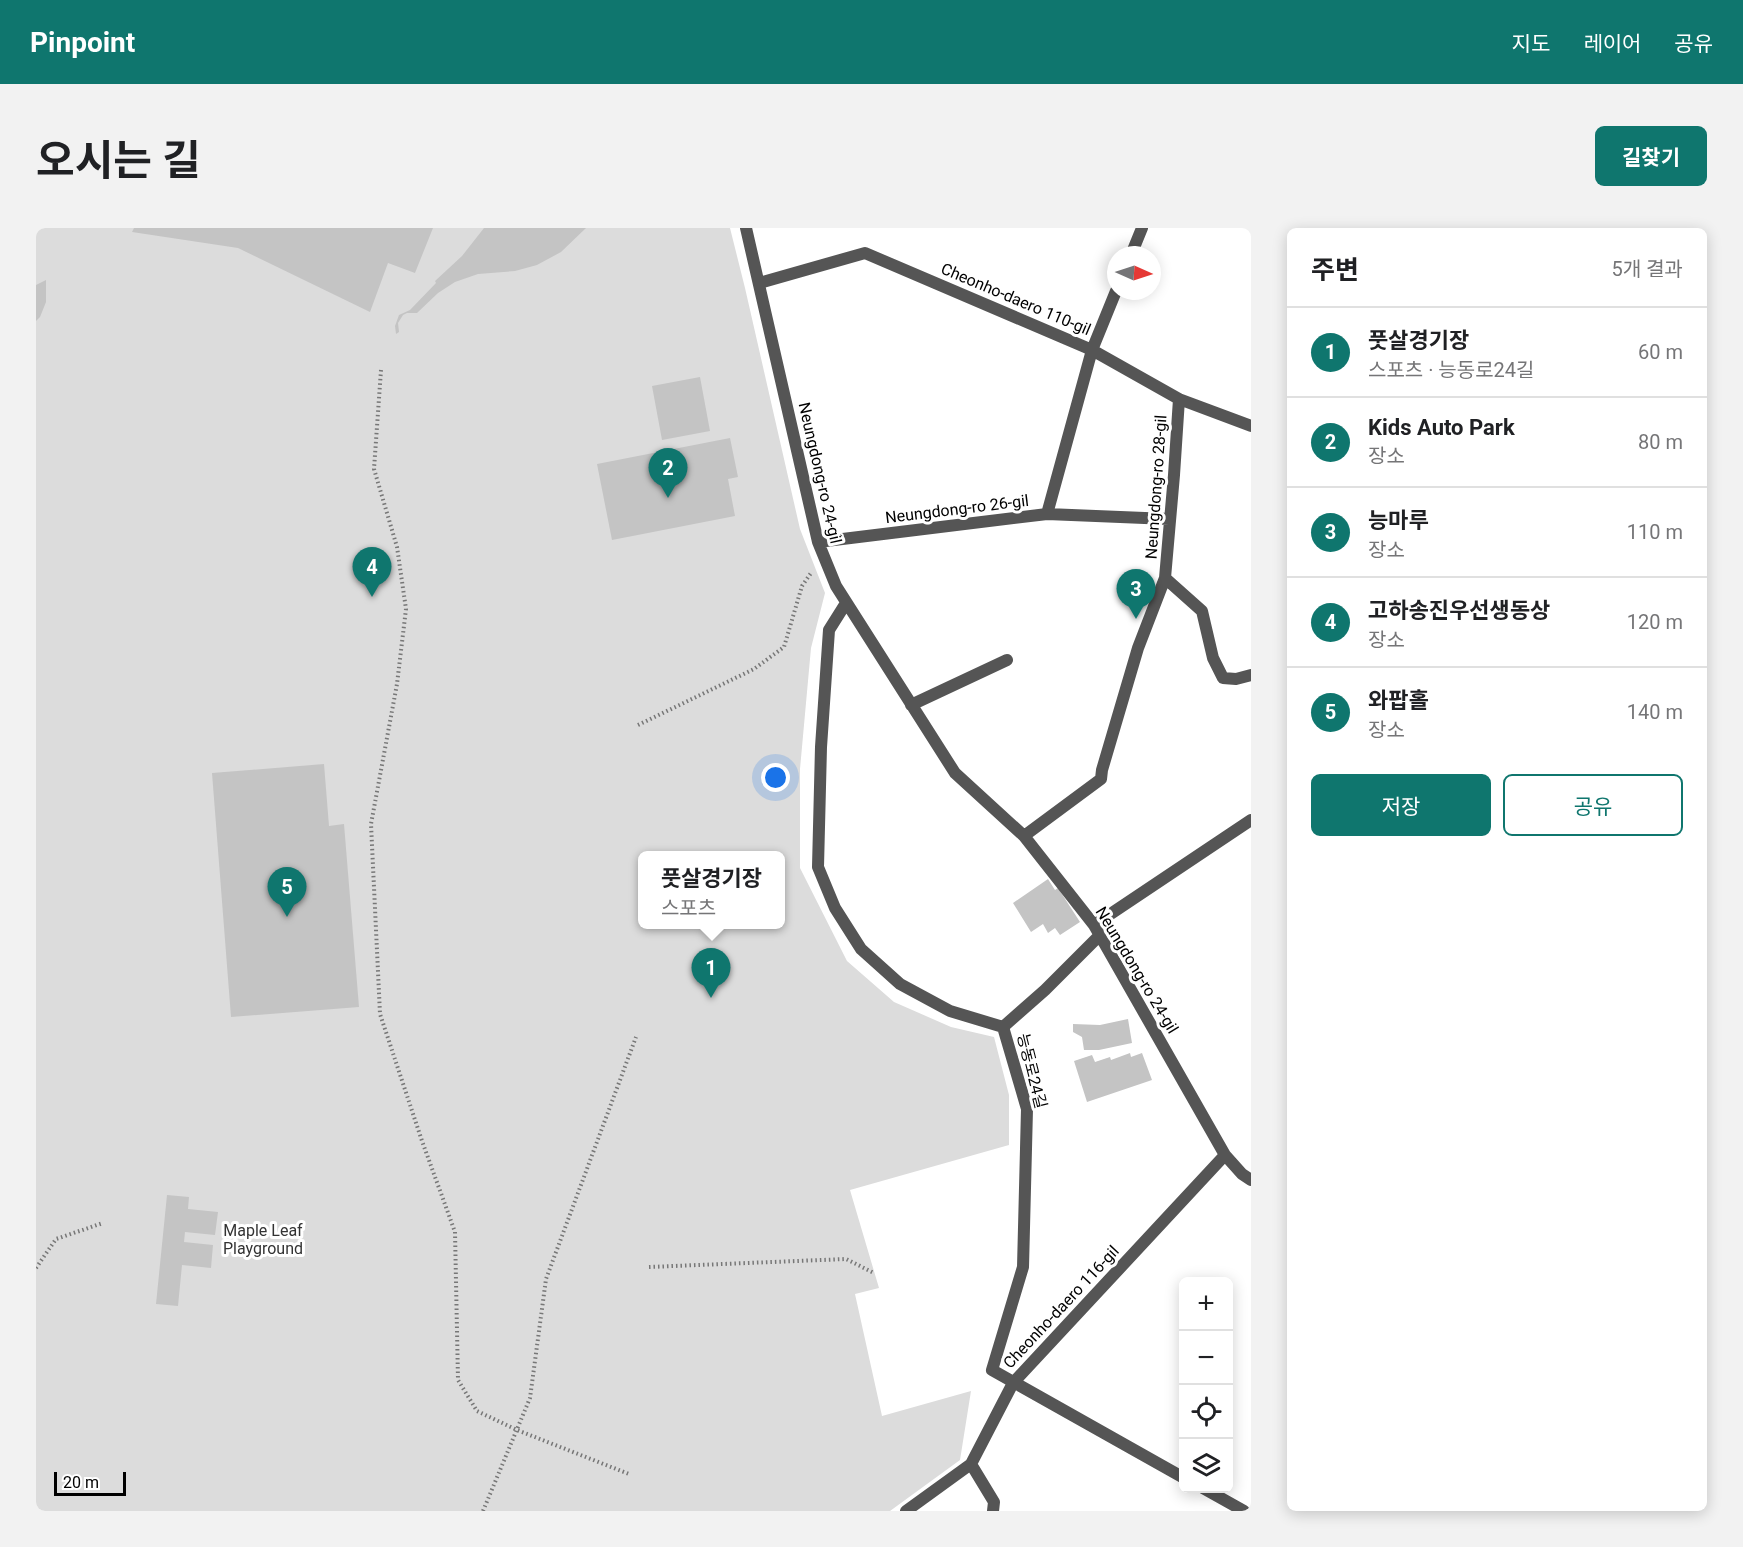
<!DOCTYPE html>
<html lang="ko">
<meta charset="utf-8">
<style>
body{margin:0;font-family:Roboto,"Noto Sans KR",sans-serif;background:#f2f2f2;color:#202124}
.controls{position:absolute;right:18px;bottom:18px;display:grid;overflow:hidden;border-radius:9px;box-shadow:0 3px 15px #0003}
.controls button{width:54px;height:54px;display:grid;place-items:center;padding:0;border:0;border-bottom:2px solid #e0e0e0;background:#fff;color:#202124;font:30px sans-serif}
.compass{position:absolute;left:1071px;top:18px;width:54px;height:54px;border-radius:50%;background:#fff;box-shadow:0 3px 15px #0003;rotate:93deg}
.scale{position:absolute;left:18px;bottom:15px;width:72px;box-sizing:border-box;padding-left:6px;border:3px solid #000;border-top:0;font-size:16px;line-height:21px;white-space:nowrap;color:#000;-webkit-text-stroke:4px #fff;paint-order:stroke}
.you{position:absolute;left:740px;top:550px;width:21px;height:21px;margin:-15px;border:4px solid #fff;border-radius:50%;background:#1a73e8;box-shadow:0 0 0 9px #1a73e833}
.badge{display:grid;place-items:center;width:39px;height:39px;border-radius:50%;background:#0f766e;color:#fff;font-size:20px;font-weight:700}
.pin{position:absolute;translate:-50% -50px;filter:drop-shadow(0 2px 3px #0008)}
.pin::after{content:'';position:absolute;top:32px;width:21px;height:18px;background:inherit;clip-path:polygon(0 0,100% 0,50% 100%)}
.popup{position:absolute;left:602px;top:623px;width:147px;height:78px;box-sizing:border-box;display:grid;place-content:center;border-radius:9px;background:#fff;filter:drop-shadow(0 2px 4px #0005);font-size:20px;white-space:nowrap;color:#757577}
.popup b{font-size:22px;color:#202124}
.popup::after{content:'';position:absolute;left:50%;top:100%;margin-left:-12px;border:12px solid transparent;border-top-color:#fff}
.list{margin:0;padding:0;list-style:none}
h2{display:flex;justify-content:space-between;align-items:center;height:78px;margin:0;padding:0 24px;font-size:26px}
h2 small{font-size:20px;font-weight:400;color:#757577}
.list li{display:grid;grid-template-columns:39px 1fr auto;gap:18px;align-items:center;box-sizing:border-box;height:90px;padding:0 24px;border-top:2px solid #e0e0e0}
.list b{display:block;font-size:22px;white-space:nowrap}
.list p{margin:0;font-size:20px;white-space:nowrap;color:#757577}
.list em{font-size:20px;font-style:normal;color:#757577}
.actions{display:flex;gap:12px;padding:18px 24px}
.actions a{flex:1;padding:14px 0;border:2px solid #0f766e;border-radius:9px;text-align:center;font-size:21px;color:#0f766e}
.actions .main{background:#0f766e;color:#fff}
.icon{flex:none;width:33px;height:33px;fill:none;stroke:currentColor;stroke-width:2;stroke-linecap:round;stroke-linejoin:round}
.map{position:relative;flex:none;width:1215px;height:1283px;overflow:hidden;border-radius:9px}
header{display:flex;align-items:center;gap:36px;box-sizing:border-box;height:84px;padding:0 30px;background:#0f766e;color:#fff}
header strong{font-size:28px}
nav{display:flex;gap:33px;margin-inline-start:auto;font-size:21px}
.intro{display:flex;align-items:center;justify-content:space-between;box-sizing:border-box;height:144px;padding:0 36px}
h1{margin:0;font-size:42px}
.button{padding:15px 27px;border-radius:9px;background:#0f766e;color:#fff;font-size:21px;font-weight:700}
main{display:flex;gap:36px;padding:0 36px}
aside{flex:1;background:#fff;border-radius:9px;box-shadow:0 3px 15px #0003}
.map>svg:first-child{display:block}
</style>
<header>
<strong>Pinpoint</strong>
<nav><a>지도</a><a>레이어</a><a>공유</a></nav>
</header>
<div class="intro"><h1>오시는 길</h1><a class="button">길찾기</a></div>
<main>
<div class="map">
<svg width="1215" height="1283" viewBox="0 0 1215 1283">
<rect width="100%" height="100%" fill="#fff"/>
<path fill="#dcdcdc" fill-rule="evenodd" d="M0 0H694L709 60 764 301 789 365 775 420 764 541V640L811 733 858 774 915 799 958 809 973 867V917L814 962 843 1060 819 1066 846 1188 935 1163 924 1232 854 1283H0ZM606 628H744V696H606Z"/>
<path fill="#c4c4c4" d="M98 0H397L379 45 352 35 334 84 202 20 96 4Z
M448 0H550L525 24 501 37 479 43 442 46 419 54 402 65 381 85H371L367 87 362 95 363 104 360 106 359 98 363 87 374 82 400 55 399 53 426 28Z
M10 52V74L4 89 0 93V57Z
M664 149 674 203 626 212 616 158Z
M694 210 702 249 692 251 699 288 576 312 561 236Z
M288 536 293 598 308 596 323 779 195 789 176 545Z
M1012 651 1019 662 1022 660 1044 694 1024 707 1019 700 1012 705 1007 696 995 704 977 675Z
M1092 791 1096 815 1063 822H1048L1046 809 1037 804V796L1064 797Z
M1094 825 1095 829 1106 825 1116 852 1051 874 1038 833 1056 827 1059 834 1074 829 1075 832Z
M131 967 153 969 152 981 182 984 179 1007 149 1004 148 1014 177 1017 175 1040 146 1037 142 1078 120 1076Z"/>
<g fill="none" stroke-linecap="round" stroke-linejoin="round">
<path stroke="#777" stroke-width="4" stroke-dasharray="1.5 3" stroke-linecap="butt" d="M345 142 338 241 361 319 370 381 361 456 335 596 344 786 386 913 419 1004 422 1152 441 1183 481 1202 593 1246
M602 497 718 441 748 419 766 358 775 345
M613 1039 810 1031 838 1045
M0 1040 20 1011 67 995
M447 1283 494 1170 510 1051 600 809"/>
<path stroke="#555" stroke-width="12" d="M710 0 782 314 800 358 919 545 988 608 1058 697 1189 927 1206 946 1215 952
M1095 27 1106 0
M723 55 829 25 1056 122 1143 171 1215 198
M1011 286 1133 291
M782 314 1011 286 1056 122 1080 63
M1129 350 1166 383 1177 430 1187 450 1200 451 1215 447
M810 375 793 402 785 519 782 639 799 680 825 721 864 756 914 783 967 799 991 881 987 1039 956 1142 1148 1250
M875 477 971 432
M988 608 1065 551 1066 542 1102 420 1129 350 1138 247 1143 171
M1058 697 1215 592
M967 799 1009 762 1063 708
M935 1236 958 1274 957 1283
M1167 1260 1208 1283
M870 1283 935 1236 977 1155 1189 927"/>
</g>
<g text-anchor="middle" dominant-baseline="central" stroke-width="6" stroke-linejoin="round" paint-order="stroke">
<g font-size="16" fill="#000" stroke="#fff">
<text transform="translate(980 71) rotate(23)">Cheonho-daero 110-gil</text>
<text transform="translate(784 245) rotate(77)">Neungdong-ro 24-gil</text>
<text transform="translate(1120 259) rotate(-86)">Neungdong-ro 28-gil</text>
<text transform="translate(921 281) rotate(-7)">Neungdong-ro 26-gil</text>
<text transform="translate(1101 742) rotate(59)">Neungdong-ro 24-gil</text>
<text transform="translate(996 843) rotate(76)">능동로24길</text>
<text transform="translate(1025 1079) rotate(-47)">Cheonho-daero 116-gil</text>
</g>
<g font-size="16" fill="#333" stroke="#fff">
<text x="227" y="1002">Maple Leaf<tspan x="227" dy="18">Playground</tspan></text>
</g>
</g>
</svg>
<div class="controls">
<button>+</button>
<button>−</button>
<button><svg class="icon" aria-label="locate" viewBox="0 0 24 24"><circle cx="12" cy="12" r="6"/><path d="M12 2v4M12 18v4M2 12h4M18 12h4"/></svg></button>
<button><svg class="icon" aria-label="layers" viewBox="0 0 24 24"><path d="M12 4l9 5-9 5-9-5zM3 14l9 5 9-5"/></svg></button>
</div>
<svg class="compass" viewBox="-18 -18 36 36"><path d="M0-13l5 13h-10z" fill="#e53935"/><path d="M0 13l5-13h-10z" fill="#757577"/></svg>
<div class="scale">20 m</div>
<div class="you"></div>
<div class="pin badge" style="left:675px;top:770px">1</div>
<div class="popup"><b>풋살경기장</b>스포츠</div>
<div class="pin badge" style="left:632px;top:270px">2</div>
<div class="pin badge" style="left:1100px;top:391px">3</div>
<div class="pin badge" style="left:336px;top:369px">4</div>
<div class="pin badge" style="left:251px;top:689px">5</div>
</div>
<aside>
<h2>주변<small>5개 결과</small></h2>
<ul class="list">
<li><span class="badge">1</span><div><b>풋살경기장</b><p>스포츠 · 능동로24길</p></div><em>60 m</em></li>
<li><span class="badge">2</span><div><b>Kids Auto Park</b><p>장소</p></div><em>80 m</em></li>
<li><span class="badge">3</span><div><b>능마루</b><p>장소</p></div><em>110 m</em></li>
<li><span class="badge">4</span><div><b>고하송진우선생동상</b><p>장소</p></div><em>120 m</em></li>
<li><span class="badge">5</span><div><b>와팝홀</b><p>장소</p></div><em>140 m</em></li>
</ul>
<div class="actions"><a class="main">저장</a><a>공유</a></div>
</aside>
</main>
